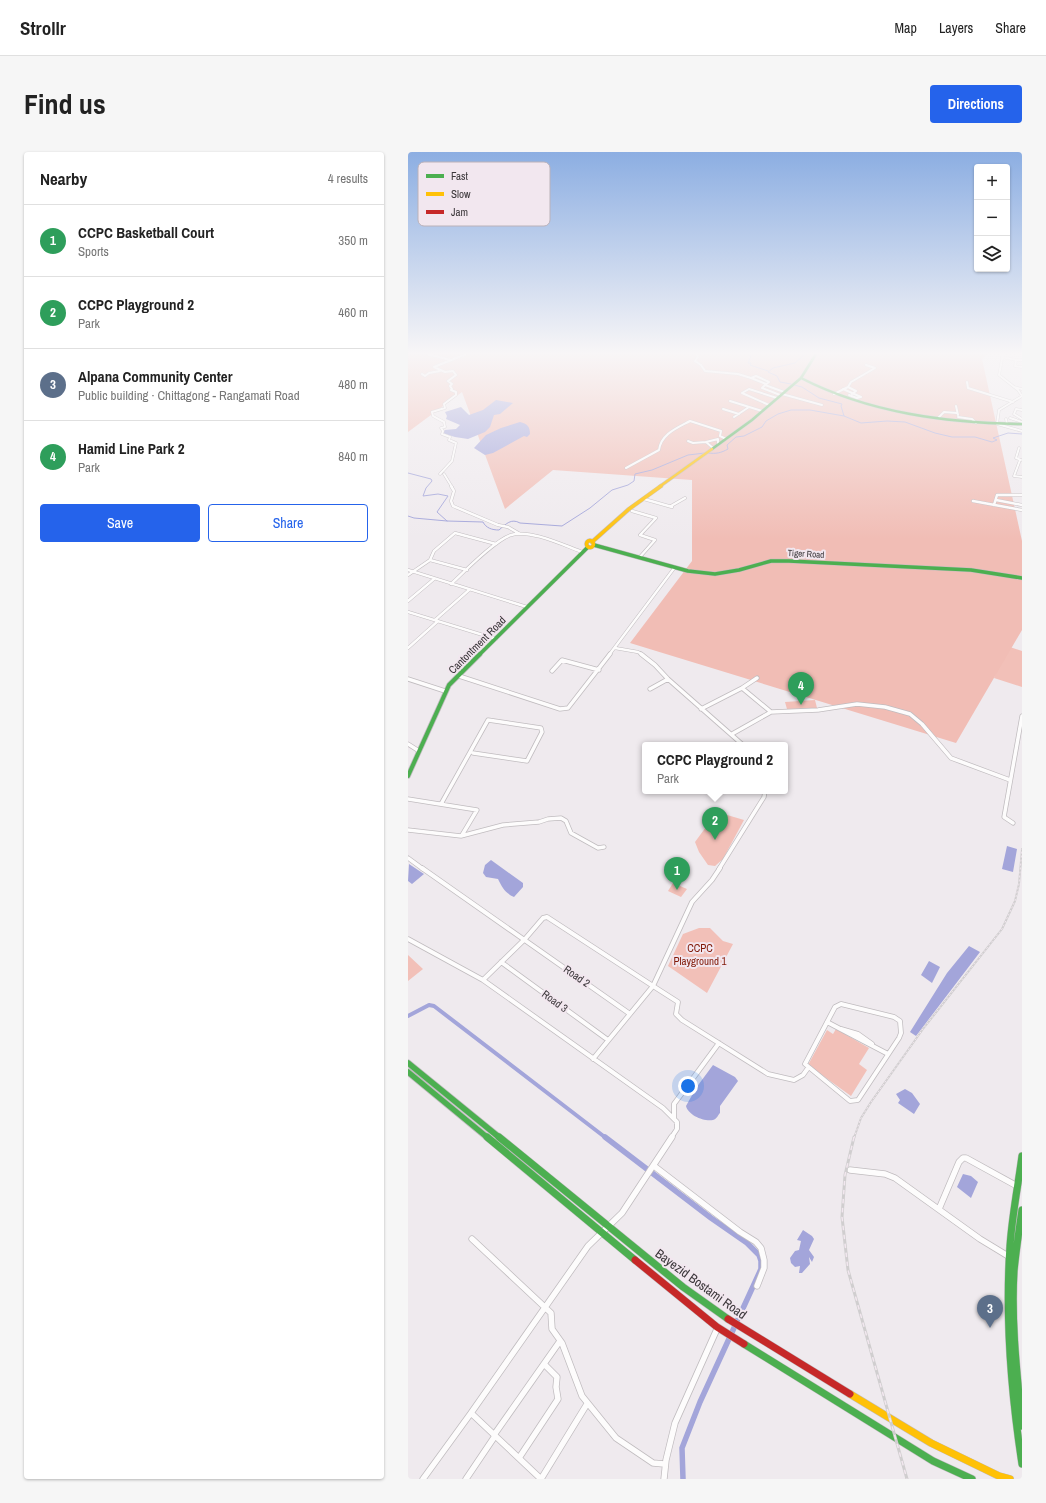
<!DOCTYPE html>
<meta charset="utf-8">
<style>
body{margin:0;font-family:"Archivo Narrow",sans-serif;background:#f6f6f6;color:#222}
.controls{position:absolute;right:12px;top:12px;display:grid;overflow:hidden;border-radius:4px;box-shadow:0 1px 3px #0004}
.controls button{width:36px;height:36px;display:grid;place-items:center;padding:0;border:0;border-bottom:1px solid #e0e0e0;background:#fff;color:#222;font:20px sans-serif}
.you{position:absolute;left:280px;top:934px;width:14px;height:14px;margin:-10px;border:3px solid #fff;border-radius:50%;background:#1a73e8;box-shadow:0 0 0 6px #1a73e833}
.badge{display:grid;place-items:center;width:26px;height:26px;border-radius:50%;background:#2563eb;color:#fff;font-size:13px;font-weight:700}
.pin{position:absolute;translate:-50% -33px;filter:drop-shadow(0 1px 2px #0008)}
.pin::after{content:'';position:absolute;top:21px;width:14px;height:12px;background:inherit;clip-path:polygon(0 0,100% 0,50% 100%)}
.popup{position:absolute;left:234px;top:590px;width:146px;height:52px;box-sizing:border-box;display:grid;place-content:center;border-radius:4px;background:#fff;filter:drop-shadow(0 1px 3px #0005);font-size:13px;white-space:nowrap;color:#767676}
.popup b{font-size:15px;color:#222}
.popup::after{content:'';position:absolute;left:50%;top:100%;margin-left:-8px;border:8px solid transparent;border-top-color:#fff}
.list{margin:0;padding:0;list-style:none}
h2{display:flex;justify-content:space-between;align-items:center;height:52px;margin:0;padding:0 16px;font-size:17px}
h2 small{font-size:13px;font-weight:400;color:#767676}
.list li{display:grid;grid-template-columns:26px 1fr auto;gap:12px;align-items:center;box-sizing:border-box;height:72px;padding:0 16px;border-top:1px solid #e0e0e0}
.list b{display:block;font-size:15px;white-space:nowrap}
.list p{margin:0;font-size:13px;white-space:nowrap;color:#767676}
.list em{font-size:13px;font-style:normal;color:#767676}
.actions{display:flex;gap:8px;padding:12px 16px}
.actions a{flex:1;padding:9px 0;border:1px solid #2563eb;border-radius:4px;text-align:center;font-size:14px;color:#2563eb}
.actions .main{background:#2563eb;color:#fff}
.icon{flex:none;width:22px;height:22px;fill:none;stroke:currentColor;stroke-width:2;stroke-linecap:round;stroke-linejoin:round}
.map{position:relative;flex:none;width:614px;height:1327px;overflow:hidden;border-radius:4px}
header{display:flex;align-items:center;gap:24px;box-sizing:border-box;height:56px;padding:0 20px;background:#fff;border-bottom:1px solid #e0e0e0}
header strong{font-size:19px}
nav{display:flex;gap:22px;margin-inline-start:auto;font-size:14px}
.intro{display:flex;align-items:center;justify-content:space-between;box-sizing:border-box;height:96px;padding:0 24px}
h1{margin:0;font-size:28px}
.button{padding:10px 18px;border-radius:4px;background:#2563eb;color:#fff;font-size:14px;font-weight:700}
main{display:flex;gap:24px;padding:0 24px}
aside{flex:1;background:#fff;border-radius:4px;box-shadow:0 1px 3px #0004}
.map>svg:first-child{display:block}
</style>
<header>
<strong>Strollr</strong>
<nav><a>Map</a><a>Layers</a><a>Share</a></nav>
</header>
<div class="intro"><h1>Find us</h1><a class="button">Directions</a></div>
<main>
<aside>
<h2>Nearby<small>4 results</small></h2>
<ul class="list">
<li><span class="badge" style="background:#2e9e5b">1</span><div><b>CCPC Basketball Court</b><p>Sports</p></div><em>350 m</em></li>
<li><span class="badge" style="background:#2e9e5b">2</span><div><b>CCPC Playground 2</b><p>Park</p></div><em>460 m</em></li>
<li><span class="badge" style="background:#5c6f8a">3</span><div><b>Alpana Community Center</b><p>Public building · Chittagong - Rangamati Road</p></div><em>480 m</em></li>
<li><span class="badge" style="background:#2e9e5b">4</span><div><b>Hamid Line Park 2</b><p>Park</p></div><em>840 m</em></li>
</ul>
<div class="actions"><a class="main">Save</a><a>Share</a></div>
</aside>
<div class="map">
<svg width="614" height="1327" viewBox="0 0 614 1327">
<rect width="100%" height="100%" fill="#efeaee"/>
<path fill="#f2c0b8" d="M599 494 614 499V535L586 526Z
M407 548 409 556 379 557 377 550Z
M309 660 336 668 315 707 307 714 300 713 291 700 287 690Z
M265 731 279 737 273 745 260 739Z
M291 776H302L315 789 325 792 299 841 260 814 275 782Z
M0 803 15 817 0 829Z
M428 877 461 896 451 912 459 918 443 944 400 913 419 878 425 882Z"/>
<path fill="#f1bdb5" d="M0 202H579L574 207 614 389V478L548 591 222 491 284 409V328L145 318 97 357 54 240 0 280Z"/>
<path fill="#a3a5da" d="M88 248 105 251 92 262 86 263 82 275 77 280 60 287 47 285 34 281 37 278 48 277 52 273 38 267 39 264 37 260 53 255 61 263 75 258Z
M112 270C119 272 122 274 122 282L119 285 116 284 85 301 77 303 66 296 78 283 93 276Z
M599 694 609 697 605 720 594 717Z
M83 708 115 731V735L106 745C97 741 94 735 90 727L78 725 75 721 77 713Z
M1 712 16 722 4 732 0 729Z
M561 794 572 800 508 884 502 880 539 821Z
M521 809 532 815 524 831 513 823Z
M305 913 327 925 330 929 312 954V961C310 963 309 967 305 968 296 970 280 963 278 954L288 936Z
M497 937 504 941 512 952 506 962 490 951 492 948 488 942Z
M555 1022 563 1024 570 1030 563 1046 549 1035Z
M395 1078 404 1084 406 1087 401 1098 406 1105 404 1110 401 1105 402 1112 394 1121H391L392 1114 387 1115 383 1111 382 1106 387 1099 391 1098 393 1089 389 1088Z"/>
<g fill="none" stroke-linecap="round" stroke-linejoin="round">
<path stroke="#a3a5da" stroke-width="1" d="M339 202 343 204 340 211H343L342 213 360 219
M383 232 372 230 369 224 360 220 365 216 387 211 397 202
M386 233 394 235 411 246 434 252 433 254 436 264 453 271 479 269 497 270 527 281 544 285H567L584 290 589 288 585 286 600 281 614 282
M300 301C308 302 313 301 320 297L319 293 328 285 336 284 354 275 358 269 370 262 383 258H402L436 264
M0 321 23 327 24 329 18 336 15 344 30 342 40 344 29 360 39 369 75 370C78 376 84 378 91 378 98 372 103 366 112 371L154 374 182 356 204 338 220 333 226 329 227 322 244 318 280 303 297 301
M0 364 6 366 39 369"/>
<path stroke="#a3a5da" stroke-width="4" d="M0 864 21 853 26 854 198 986"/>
<path stroke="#a3a5da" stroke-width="5.5" d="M197 985 303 1066 339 1091 351 1103 353 1109V1117L292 1250 274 1296 275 1327"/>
<g stroke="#c0bcbf" stroke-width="3">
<path id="street-far4" d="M19 202 43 208
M288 202 290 205 287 209 293 213 297 219 330 222 343 226 348 224 361 230 357 233 376 240
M595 202 591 223 610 238 614 244 591 258 589 272 614 279
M594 205 608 208 607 214 614 215
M608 208H614
M14 222 17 224 21 221 32 219
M343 226 358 232
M559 230 560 236 605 250
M357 233 354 236 372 243
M440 235 448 239 444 242
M606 235 614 237
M435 237 453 245 449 246 441 243
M374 242 414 253
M426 242 440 235 443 230 467 216 458 213
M322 249 354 259
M361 253 334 241 341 237 369 246
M548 254 550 263
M315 257 331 262
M614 258 608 257 606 262 614 267
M326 265 341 255
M531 265 536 260 549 261
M550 265 564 267 568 271
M602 266 614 270
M598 267 599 272
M280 289 285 291 298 290 305 296
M298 290 310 287V292
M611 296 608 306 613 308
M612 308 606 324 614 325
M218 316 251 298C253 282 269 276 282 269L313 279 312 284 318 287
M32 322 44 309 48 291 41 288 42 285 34 282 35 279 33 276 37 275 36 270 25 264 24 260 37 256 36 252 48 243V240L43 238 44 237 42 234 44 232 40 229 48 223 45 219 37 220 26 215 58 202
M36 322 44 335"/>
</g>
<g stroke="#c0bcbf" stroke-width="3.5">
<path id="street-far3" d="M43 334 46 339 43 349 45 354 90 373 100 375 112 382
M236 347 264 355
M588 348 614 353
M565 349 614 358
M586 353 589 343H614
M263 354 277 346
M224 359 248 366 232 383 247 388 231 406
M22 408 59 418
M0 418 119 455
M0 423 22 408 26 399 47 381 88 392
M43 432C56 420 87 388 103 383 122 377 155 393 174 400
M0 449 26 427
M0 460 88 487
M27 468 61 438
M0 496 30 469
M207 496 230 500 235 503
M201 503 267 415"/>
</g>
<g stroke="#c0bcbf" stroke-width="5">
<path id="street-far2" d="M233 502 247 513 260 527 335 593
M144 519 154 508 191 518
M51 524 152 557 160 556 202 502
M0 527 37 539
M334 536 349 526
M242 537 260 527
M293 557 334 536 363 560
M324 582 363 560 410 558 449 552 477 555 502 562 514 572 543 606 602 628
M0 592 11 599
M0 647 69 658 54 683
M33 652 80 568 133 576 134 580 119 609 65 601
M605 671 596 665 614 564
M0 678 53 684 95 673 131 670 140 667 153 666 158 669 163 681 190 696 196 695
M0 706 15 717
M311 717 356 645 357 639"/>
</g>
<g stroke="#c0bcbf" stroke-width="5.5">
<path id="street-far1" d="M14 716 222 862
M0 787 75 828 255 956 269 970V977L263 986
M93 810 200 888
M75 828 117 787 135 766 139 765 245 834 284 750 304 728 312 716
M433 852 486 865 492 869 493 881 491 886 450 948 442 949 397 912 427 855Z
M419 870 480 902
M433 877 450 882 464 892
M185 907 245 834 270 850 268 862 274 868 360 922 386 928 395 923 400 916
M266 966V952L311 891"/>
</g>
<g stroke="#c0bcbf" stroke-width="7">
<path id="street" d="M246 1014 332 1080 348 1090 353 1096 356 1108V1116L349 1134
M442 1018 477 1022 487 1026 572 1087 600 1104
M531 1057 551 1010 555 1006H558L609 1034
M64 1087 143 1161 144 1177 154 1191 174 1244 208 1286 245 1311 256 1312
M63 1261 180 1094 214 1061 264 985
M86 1283 152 1189
M111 1306 150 1247 148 1235 149 1225 136 1212
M15 1327 63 1261 133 1327
M58 1327 87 1284
M133 1327 179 1252
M256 1327 258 1308 267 1271 309 1177"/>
</g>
<g stroke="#c0bcbf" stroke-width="3.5">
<path id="fast-far4" d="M393 226C461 261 539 271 614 272
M304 297 344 268 393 226 408 202"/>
</g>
<g stroke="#c0bcbf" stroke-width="4.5">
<path id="fast-far3" d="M186 393 280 419 307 422 331 418 363 409H381L563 418 614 426
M71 503 180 395"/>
</g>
<g stroke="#c0bcbf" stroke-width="5.5">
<path id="fast-far2" d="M0 624 41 533 72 502"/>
</g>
<g stroke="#c0bcbf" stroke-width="7">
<path id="fast-far1" d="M0 911 92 986
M0 920 80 986"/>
</g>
<g stroke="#c0bcbf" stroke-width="8">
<path id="fast" d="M79 985 227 1108
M91 985 275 1135 320 1167
M614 1004C610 1034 604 1064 602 1094 597 1167 603 1240 614 1312
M614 1058C611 1078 608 1098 606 1119 603 1170 609 1222 614 1274
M336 1192 525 1309 564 1327"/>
</g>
<g stroke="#c0bcbf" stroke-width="3.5">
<path id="slow-far2" d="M251 335 304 297"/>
</g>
<g stroke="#c0bcbf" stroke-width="4.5">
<path id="slow-far1" d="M178.5 392a3.5 3.5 0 1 1 7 0a3.5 3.5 0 1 1-7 0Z
M184 390 221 357 253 334"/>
</g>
<g stroke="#c0bcbf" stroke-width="8">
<path id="slow" d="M442 1242 523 1291 591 1324 602 1327"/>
</g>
<g stroke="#c0bcbf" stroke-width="8">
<path id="jam" d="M227 1108 309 1175 336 1192
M320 1167 442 1242"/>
</g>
<use href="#street-far4" stroke="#fdfcfc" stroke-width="2"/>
<use href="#street-far3" stroke="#fdfcfc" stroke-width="2.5"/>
<use href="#street-far2" stroke="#fdfcfc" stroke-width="3.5"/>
<use href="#street-far1" stroke="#fdfcfc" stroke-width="4"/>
<use href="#street" stroke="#fdfcfc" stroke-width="5.5"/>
<use href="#fast-far4" stroke="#4caf50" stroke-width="2.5"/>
<use href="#fast-far3" stroke="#4caf50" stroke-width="3.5"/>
<use href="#fast-far2" stroke="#4caf50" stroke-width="4"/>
<use href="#fast-far1" stroke="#4caf50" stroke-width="5.5"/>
<use href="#fast" stroke="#4caf50" stroke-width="7"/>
<use href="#slow-far2" stroke="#ffc107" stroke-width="2.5"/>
<use href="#slow-far1" stroke="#ffc107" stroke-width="3.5"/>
<use href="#slow" stroke="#ffc107" stroke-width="7"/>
<use href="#jam" stroke="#c62828" stroke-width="7"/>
<g stroke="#d0cecf" stroke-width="2">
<path id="rail-far1" d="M446 986 453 966 463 950 515 877 594 777 607 749 611 732 614 697"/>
</g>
<g stroke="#d0cecf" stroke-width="3">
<path id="rail" d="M446 985 437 1023 434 1065 440 1118 499 1327"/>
</g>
<use href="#rail-far1" stroke="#f2e7ef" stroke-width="1" stroke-dasharray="2" stroke-linecap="butt"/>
<use href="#rail" stroke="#f2e7ef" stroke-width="1.5" stroke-dasharray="4.5" stroke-linecap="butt"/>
</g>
<linearGradient id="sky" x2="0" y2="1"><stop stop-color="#8caee2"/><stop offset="0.52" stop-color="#f8f6f7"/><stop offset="1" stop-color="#f8f6f7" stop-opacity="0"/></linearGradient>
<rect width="614" height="387" fill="url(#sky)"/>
<g text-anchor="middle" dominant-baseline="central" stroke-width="4" stroke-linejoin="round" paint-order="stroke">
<g font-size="9" fill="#3b373a" stroke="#f2e7ef">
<text transform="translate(398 402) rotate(3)">Tiger Road</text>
</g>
<g font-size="11" fill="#3b373a" stroke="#f2e7ef">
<text transform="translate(69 493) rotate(-45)">Cantontment Road</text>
<text transform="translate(169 824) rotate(35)">Road 2</text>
<text transform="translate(147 849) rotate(36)">Road 3</text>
</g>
<g font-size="11" fill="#811907" stroke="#f2e7ef">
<text x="292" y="796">CCPC<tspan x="292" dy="13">Playground 1</tspan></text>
</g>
<g font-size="13" fill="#3b373a" stroke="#f2e7ef">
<text transform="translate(293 1132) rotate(36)">Bayezid Bostami Road</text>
</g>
</g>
<rect x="10" y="10" width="132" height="64" rx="6" fill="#f2e7ef" stroke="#bbb2b9" stroke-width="1"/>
<rect x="18" y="22" width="18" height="4" fill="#4caf50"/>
<rect x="18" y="40" width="18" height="4" fill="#ffc107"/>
<rect x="18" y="58" width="18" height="4" fill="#c62828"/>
<g font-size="11" fill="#3b373a">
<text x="43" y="28">Fast</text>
<text x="43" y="46">Slow</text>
<text x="43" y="64">Jam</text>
</g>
</svg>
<div class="controls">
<button>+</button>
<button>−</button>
<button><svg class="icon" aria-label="layers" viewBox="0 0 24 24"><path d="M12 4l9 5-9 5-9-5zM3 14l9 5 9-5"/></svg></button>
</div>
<div class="you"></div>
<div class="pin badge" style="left:269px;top:738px;background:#2e9e5b">1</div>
<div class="pin badge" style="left:307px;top:688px;background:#2e9e5b">2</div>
<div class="popup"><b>CCPC Playground 2</b>Park</div>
<div class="pin badge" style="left:582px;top:1176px;background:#5c6f8a">3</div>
<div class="pin badge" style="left:393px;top:553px;background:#2e9e5b">4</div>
</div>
</main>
